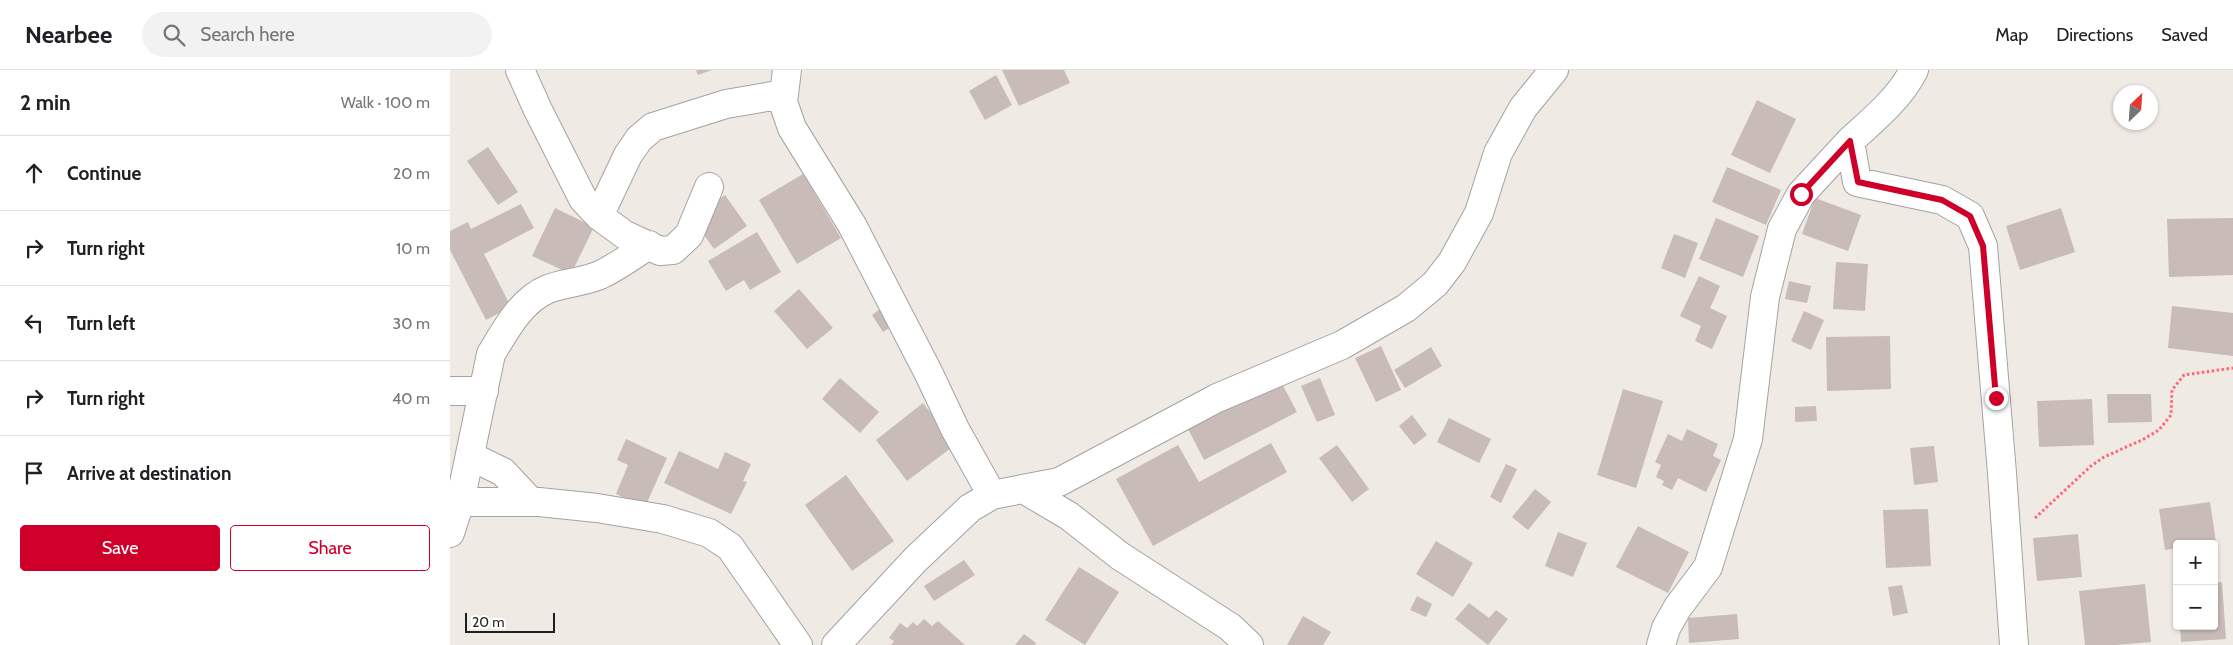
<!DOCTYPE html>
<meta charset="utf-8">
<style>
body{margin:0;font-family:Cabin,sans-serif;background:#f2f2f2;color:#202124}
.controls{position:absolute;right:15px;bottom:15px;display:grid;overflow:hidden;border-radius:5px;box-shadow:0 1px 4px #0004}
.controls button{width:45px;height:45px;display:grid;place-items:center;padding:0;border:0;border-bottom:1px solid #e0e0e0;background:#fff;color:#202124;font:25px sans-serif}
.compass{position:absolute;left:1663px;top:15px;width:45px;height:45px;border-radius:50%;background:#fff;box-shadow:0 1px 4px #0004;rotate:25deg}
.scale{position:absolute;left:15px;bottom:12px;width:90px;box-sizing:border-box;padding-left:5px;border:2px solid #1f1f1f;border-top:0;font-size:14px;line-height:18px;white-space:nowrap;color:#1f1f1f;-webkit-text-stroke:4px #fff;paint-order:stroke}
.stop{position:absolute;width:15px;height:15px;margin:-11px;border:4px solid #ce0029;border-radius:50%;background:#fff}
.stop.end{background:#ce0029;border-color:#fff;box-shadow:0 1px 5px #0008}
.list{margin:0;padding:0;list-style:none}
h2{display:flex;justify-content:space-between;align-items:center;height:65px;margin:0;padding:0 20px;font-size:21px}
h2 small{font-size:16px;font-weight:400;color:#757577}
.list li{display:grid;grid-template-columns:32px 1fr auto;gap:15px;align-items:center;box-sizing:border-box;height:75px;padding:0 20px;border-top:1px solid #e0e0e0}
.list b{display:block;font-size:19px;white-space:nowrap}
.list em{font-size:16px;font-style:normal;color:#757577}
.actions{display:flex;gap:10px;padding:15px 20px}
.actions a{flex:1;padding:11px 0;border:1px solid #ce0029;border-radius:5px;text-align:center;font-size:18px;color:#ce0029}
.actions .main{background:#ce0029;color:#fff}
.icon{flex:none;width:28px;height:28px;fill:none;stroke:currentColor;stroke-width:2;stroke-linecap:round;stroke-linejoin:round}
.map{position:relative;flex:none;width:1783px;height:575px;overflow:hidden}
header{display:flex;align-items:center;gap:30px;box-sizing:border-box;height:70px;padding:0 25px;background:#fff;border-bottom:1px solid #e0e0e0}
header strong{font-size:24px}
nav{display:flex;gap:28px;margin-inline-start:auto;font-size:18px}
.search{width:350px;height:45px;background:#f2f2f2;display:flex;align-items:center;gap:12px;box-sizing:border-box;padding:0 18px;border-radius:28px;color:#757577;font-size:19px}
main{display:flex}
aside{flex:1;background:#fff}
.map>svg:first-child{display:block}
</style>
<header>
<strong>Nearbee</strong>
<div class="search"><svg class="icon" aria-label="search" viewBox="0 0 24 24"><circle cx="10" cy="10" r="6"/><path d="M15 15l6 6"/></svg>Search here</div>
<nav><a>Map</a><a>Directions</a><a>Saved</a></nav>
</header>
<main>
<aside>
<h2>2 min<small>Walk · 100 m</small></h2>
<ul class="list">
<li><svg class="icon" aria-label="ahead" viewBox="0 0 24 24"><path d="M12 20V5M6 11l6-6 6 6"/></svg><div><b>Continue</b></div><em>20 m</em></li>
<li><svg class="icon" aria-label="right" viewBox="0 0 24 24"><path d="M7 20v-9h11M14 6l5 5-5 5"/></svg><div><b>Turn right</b></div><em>10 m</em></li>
<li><svg class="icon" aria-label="left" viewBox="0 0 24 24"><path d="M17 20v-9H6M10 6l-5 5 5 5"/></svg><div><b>Turn left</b></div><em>30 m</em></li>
<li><svg class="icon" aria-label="right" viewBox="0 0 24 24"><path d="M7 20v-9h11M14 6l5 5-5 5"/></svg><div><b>Turn right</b></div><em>40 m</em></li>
<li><svg class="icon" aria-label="arrive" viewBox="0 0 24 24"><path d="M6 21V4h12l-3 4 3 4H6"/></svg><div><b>Arrive at destination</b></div></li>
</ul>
<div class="actions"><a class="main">Save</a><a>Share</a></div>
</aside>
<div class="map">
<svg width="1783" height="575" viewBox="0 0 1783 575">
<rect width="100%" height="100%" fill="#f0eae5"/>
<path fill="#c8bbb8" d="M246 0H262L248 5Z
M552 0H614L620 13 569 36Z
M546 5 562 35 535 50 519 21Z
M1307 30 1346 49 1320 103 1281 85Z
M38 77 68 122 48 135 17 91Z
M1277 97 1331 120 1316 155 1262 132Z
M353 104 391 168 347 194 309 130Z
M275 125 297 156 264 179 248 157 252 141Z
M1365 128 1411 145 1398 181 1352 164Z
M71 134 84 158 34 184 61 237 36 250 0 180V161L18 152 21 159Z
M105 138 144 157 121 204 82 186Z
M1611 138 1625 182 1570 200 1556 156Z
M1266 148 1309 166 1293 207 1249 189Z
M1783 148V205L1719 207 1717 149Z
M307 162 331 202 300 220 294 210 276 221 258 191Z
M1224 164 1248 173 1235 208 1211 198Z
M1386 192 1418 194 1415 241 1383 239Z
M1249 206 1270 216 1260 238 1277 246 1262 279 1245 271 1251 256 1230 246Z
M1339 211 1361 216 1357 233 1335 229Z
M349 219 383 258 357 279 324 241Z
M437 234 449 252 433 262 422 245Z
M1722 236 1783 243V286L1718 278Z
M1354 241 1374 250 1361 280 1341 271Z
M1440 266 1441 319 1377 321 1376 267Z
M931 276 951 320 926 332 905 288Z
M981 277 992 296 955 318 944 300Z
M390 308 429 342 410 363 372 329Z
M870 308 885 345 867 352 851 316Z
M831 312 847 342 754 390 738 359Z
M1173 319 1213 331 1186 418 1147 405Z
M1657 324H1701L1702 352 1658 353Z
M1642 329 1644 375 1589 377 1587 331Z
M473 333 505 375 457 411 426 370Z
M1366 336 1367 351 1345 352V337Z
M962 345 977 365 964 375 949 356Z
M999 348 1041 369 1029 393 987 372Z
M1237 359 1268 374 1263 386 1271 390 1256 422 1228 408 1222 420 1212 415 1214 411 1206 407 1211 395 1205 392 1218 364 1232 371Z
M176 369 217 388 195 437 166 424 178 395 167 390Z
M821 373 837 402 703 476 666 409 728 375 749 412Z
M887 375 919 419 902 432 869 388Z
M1484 376 1488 412 1464 415 1460 378Z
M229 381 268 399 275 382 301 394 293 411 297 412 281 444 214 413Z
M1056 394 1067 399 1051 433 1040 427Z
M396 405 444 471 402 501 355 435Z
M1085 419 1101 432 1078 460 1062 447Z
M1760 432 1766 472 1727 474V478L1715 480 1709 439Z
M1478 439 1481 496 1436 498 1433 440Z
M1188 456 1239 482 1218 523 1166 497Z
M1108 462 1137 473 1123 507 1095 496Z
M1628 464 1632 507 1587 511 1583 468Z
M986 471 1023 493 1003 527 966 504Z
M514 490 525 505 484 531 474 516Z
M629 497 669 522 635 575 595 550Z
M1772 512 1776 569 1731 572 1730 556H1764V513Z
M1695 514 1701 572 1666 575H1635L1629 521Z
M1452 515 1458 543 1443 546 1438 517Z
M967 526 982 534 976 547 960 540Z
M1019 533 1039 548 1046 540 1058 549 1038 575 1005 549Z
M1287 544 1289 569 1239 573 1238 548Z
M853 546 881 562 873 575H837Z
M474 549 482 556 488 551 515 575H441L444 571 439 568 450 553 457 558 463 552 467 556Z
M574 564 586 573 585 575H565Z"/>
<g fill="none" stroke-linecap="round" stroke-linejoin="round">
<g stroke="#a3a3a3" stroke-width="30">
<path id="minor" d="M70 0 88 40 133 129 149 146 175 165 210 181 223 180 239 165 259 117
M337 0 333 32 342 58 402 155 478 302 505 359 542 425
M1464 0C1449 29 1424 49 1400 71L1407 112 1492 130 1520 146 1533 176 1552 403 1564 575
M149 146 178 85 189 69 203 57 276 34 334 24
M0 321H34
M20 386 53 402 81 432
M575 420 619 446 670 486 780 557 799 575
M10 432H89L147 438 213 449 259 463 280 477 348 575
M0 463 10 432 41 284C55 261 71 230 98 219 113 213 134 212 150 205 167 197 183 185 199 175
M386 575 466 489 520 438 542 425 609 412 767 328 892 275 956 238 985 214 1002 192 1029 143 1048 83 1073 38 1104 0
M1211 575 1216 558 1228 537 1258 497 1298 369 1315 227 1332 159 1351 124 1400 71"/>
</g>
<path stroke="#ff6776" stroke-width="3" stroke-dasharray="2.5 2.5" stroke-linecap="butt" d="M1585 448 1641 396 1654 387 1692 370 1709 360 1721 345 1722 320 1734 305 1783 298"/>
<use href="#minor" stroke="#fff" stroke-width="28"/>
</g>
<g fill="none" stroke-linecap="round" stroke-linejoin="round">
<path stroke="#ce0029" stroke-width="6" d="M1351 124 1400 71 1408 112 1492 130 1520 146 1533 176 1546 328"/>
</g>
</svg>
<div class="controls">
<button>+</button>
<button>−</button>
</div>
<svg class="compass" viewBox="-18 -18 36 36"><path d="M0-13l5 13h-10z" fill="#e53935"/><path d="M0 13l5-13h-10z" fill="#757577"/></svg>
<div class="scale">20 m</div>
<div class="stop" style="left:1351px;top:124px"></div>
<div class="stop end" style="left:1546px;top:328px"></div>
</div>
</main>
